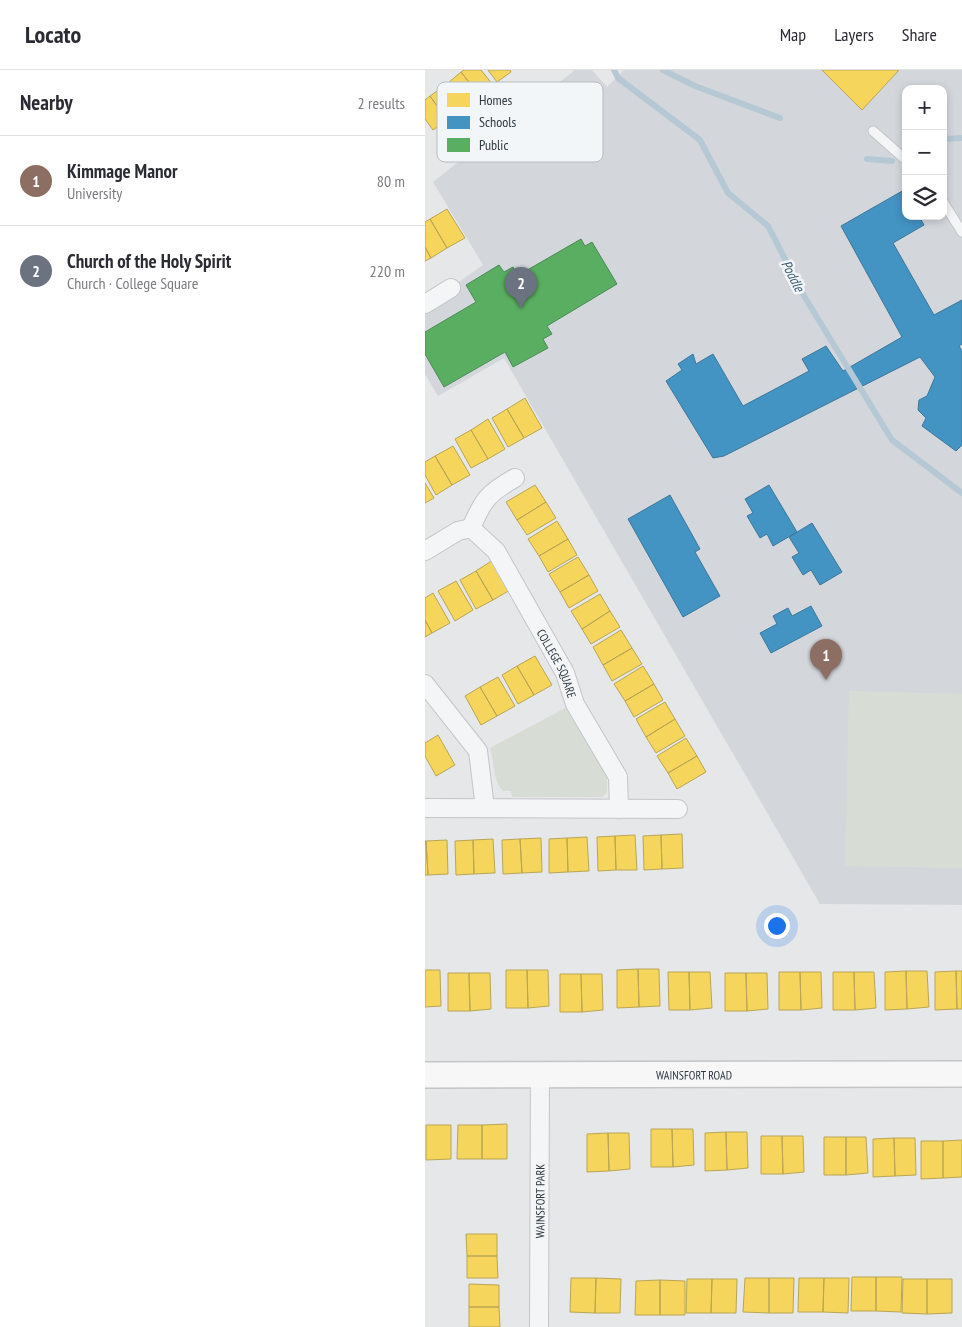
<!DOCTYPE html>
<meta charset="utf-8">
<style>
body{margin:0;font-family:"PT Sans Narrow",sans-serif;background:#f2f2f3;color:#2b2b33}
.controls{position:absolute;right:15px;top:15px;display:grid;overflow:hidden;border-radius:10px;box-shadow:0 2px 8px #0003}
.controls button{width:45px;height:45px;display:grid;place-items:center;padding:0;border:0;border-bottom:1px solid #e1e1e2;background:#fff;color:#2b2b33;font:25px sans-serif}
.you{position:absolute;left:351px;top:855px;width:18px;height:18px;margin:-12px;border:4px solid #fff;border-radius:50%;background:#1a73e8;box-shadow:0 0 0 8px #1a73e833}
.badge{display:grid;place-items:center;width:32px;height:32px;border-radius:50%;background:#6d757c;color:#fff;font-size:16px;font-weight:700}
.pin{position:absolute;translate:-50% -41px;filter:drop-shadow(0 1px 2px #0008)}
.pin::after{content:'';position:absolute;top:26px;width:18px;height:15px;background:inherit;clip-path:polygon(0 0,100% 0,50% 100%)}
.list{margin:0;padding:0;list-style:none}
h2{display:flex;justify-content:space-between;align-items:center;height:65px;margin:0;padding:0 20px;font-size:21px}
h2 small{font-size:16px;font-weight:400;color:#7c7c81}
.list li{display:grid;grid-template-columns:32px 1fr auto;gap:15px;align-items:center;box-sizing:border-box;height:90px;padding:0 20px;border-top:1px solid #e1e1e2}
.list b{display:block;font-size:19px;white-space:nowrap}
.list p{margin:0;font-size:16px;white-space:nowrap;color:#7c7c81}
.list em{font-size:16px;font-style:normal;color:#7c7c81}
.icon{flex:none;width:28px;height:28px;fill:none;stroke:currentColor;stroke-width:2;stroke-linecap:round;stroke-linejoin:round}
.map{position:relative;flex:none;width:537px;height:1257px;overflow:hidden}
header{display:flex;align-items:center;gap:30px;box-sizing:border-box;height:70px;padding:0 25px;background:#fff;border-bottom:1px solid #e1e1e2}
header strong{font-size:24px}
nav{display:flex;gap:28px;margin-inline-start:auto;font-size:18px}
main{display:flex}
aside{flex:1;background:#fff}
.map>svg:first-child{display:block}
</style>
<header>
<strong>Locato</strong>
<nav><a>Map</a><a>Layers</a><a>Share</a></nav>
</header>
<main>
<aside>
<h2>Nearby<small>2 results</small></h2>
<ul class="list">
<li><span class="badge" style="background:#8d6e63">1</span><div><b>Kimmage Manor</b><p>University</p></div><em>80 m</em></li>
<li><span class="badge" style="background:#6b7280">2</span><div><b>Church of the Holy Spirit</b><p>Church · College Square</p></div><em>220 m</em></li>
</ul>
</aside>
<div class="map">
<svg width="537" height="1257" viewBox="0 0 537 1257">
<rect width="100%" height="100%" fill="#e5e7e9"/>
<path fill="#d3d7dc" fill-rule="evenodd" d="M150 0H167L182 17 199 0H537V835L395 834 79 288 13 326 0 304V242L31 214 58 195 8 112ZM481 19H518V146H481Z"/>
<path fill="#d7ddd5" d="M424 621 537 624V798L420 796Z
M142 637 182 707V722L178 727H87L86 721H78C67 710 70 693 65 678Z"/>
<path fill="#f6d55c" stroke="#b9a654" d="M39 0H56L68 15 54 25 36 2Z
M63 0H85L86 2 72 12Z
M397 0H474L437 40Z
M36 2 54 25 40 36 23 13Z
M19 16 36 39 22 50 5 26Z
M5 26 22 50 8 60 0 49V30Z
M22 139 40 168 22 178 5 149Z
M5 149 22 178 6 188 0 177V152Z
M0 177 6 188 0 191Z
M100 328 117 358 99 368 82 339Z
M82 339 99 368 83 377 67 348Z
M63 349 80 379 63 389 46 360Z
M46 360 63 389 46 398 30 369Z
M28 376 45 405 27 415 10 386Z
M10 386 27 415 11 425 0 405V392Z
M0 413 9 428 0 433Z
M110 415 121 432 92 450 81 432Z
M121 432 131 448 102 465 92 450Z
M132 451 143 469 114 486 103 469Z
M143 469 152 485 123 502 114 486Z
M153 487 164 505 135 522 124 504Z
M68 490 85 520 68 530 51 501Z
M51 501 68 530 51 539 35 510Z
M164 505 173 521 144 538 135 522Z
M31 511 48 540 30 551 13 521Z
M8 523 25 553 7 563 0 550V528Z
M175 524 185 541 157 559 146 541Z
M185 541 195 557 166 574 157 559Z
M0 550 7 563 0 567Z
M196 560 207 578 178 595 168 577Z
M207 578 217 594 187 611 178 595Z
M110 586 127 615 109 625 92 596Z
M92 596 109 625 93 634 77 605Z
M218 596 229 614 200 631 189 614Z
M73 607 90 636 72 646 55 617Z
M229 614 238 630 209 647 200 631Z
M55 617 72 646 56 655 40 626Z
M240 632 250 649 221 667 211 649Z
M250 649 260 666 231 683 221 667Z
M13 665 30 695 11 706 0 686V673Z
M261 668 272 686 243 703 232 686Z
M272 686 281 702 252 719 243 703Z
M257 764 258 798 237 799 236 765Z
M210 765 212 800H191L190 766Z
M236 765 237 799 219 800 218 766Z
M190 766 191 800 173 801 172 767Z
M162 767 164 801 143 802 142 768Z
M116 768 117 802 97 803 95 769Z
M142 768 143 802 124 803V769Z
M68 769 70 803 49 804 48 770Z
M95 769 97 803 78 804 77 770Z
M22 770 23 804 3 805 1 771Z
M48 770 49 804 31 805 30 771Z
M0 771H1L3 805H0Z
M213 899 214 937 192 938V900Z
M213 899H234L235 936 214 937Z
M0 900H15L16 936 0 937Z
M81 900H102L103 938H81Z
M102 900H123L124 936 103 938Z
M481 901H502L504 937 482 939Z
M481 901 482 939 460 940V902Z
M531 901 532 939 510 940V902Z
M531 901H537V939H532Z
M243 902H264L265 940H244Z
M264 902H285L287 938 265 940Z
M354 902H375L376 940H354Z
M375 902H396L397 938 376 940Z
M408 902H429L430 940H408Z
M429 902H449L451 938 430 940Z
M23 903H44L45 941H23Z
M44 903H65L66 939 45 941Z
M300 903H321L322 941H300Z
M321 903H342L343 939 322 941Z
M135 904H156L157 942H135Z
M156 904H177L178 940 157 942Z
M82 1054V1089H57V1055Z
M1 1055H26V1089L1 1090Z
M33 1055H57V1089H32Z
M226 1059H247L248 1097H226Z
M247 1059H268L269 1095 248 1097Z
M301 1062H322L323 1098 302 1100Z
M301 1062 302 1100 280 1101V1063Z
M183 1063H204L205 1099 184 1101Z
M183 1063 184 1101 162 1102V1064Z
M336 1066H357L358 1104H336Z
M357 1066H378L379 1102 358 1104Z
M399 1067H421V1105H399Z
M421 1067H441L443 1103 421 1105Z
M469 1068H490L491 1105 470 1106Z
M469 1068 470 1106 448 1107V1069Z
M537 1070V1107L518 1108V1071Z
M496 1071H518V1108L496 1109Z
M41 1164H72V1186H42Z
M42 1186H72L73 1208H42Z
M427 1207H451V1241H426Z
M451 1207H477L476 1242 451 1241Z
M146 1208H171L170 1243 145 1242Z
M171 1208 196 1209 195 1243H170Z
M320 1208H344V1243L318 1242Z
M344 1208H369L368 1243H344Z
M374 1208H399L398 1242H373Z
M399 1208H424L423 1243 398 1242Z
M262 1209H287L286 1243H261Z
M287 1209H312L311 1243H286Z
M478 1209H502V1244L477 1243Z
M502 1209H527V1243L502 1244Z
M235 1210V1245H210L211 1211Z
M235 1210 260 1211V1245H235Z
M44 1214 74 1215V1237H44Z
M44 1237H74L75 1257H44Z"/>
<path fill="#4393c3" stroke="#3c789c" d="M479 120 481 146H494L499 155 468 173 509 245 537 230V274L534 276 537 281V375L531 381 497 356 501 348 493 340 494 330 502 326 510 307 495 287 299 386 288 388 241 311 257 300 253 294 268 284 271 294 288 284 318 336 384 301 377 289 401 276 418 301 477 267 416 156Z
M344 415 372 462 348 476 342 464 335 468 322 446 328 443 320 429Z
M245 425 275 479 270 482 295 526 258 547 203 449Z
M387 453 417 502 395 515 386 500 378 505 367 487 374 483 364 467Z
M386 536 397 556 346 583 335 563 352 554 348 546 363 538 367 546Z"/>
<path fill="#5aae61" stroke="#4c8b58" d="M156 169 160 176 167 172 192 214 122 256 127 264 118 269 123 278 88 297 80 282 19 317 0 284V262L51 232 41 215 74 195 79 202 88 197 92 206Z"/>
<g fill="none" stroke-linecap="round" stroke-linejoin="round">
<path stroke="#b5c8d3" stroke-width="6" d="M189 0 193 8 275 70 303 123 343 156 379 226 467 370 537 423
M238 0 270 16 355 48
M518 69 537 68
M442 89 467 91"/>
<g stroke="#c3c5c7" stroke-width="11">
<path id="lane" d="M448 61 481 90
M518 132 537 162"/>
</g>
<g stroke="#c3c5c7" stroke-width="20">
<g id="street">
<path d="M0 234 26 218"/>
<path d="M46 458C58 430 63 423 90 408"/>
<path id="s1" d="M0 481 33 461 46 458 71 481 140 603 150 634 193 707 194 739"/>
<path d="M0 614 53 681 60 738"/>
<path d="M0 738 253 739"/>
<path id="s2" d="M114 1257 115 1005"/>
</g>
</g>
<g stroke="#c3c5c7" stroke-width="28">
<g id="secondary">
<path id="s3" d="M0 1005 537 1004"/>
</g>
</g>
<use href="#lane" stroke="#f4f5f6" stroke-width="9"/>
<use href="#street" stroke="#f4f5f6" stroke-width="18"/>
<use href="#secondary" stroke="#f7f7f8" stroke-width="25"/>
</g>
<g text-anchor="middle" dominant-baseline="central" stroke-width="5" stroke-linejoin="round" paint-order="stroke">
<g font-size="12" fill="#2c3842" stroke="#f3f6f8">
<text stroke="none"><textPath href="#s1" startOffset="214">COLLEGE SQUARE</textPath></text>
<text stroke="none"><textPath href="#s3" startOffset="269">WAINSFORT ROAD</textPath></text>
<text stroke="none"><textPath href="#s2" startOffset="126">WAINSFORT PARK</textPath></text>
</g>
<g font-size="14" font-style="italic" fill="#375d74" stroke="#f3f6f8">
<text transform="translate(368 206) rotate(63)">Poddle</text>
</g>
</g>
<rect x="12" y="12" width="166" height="80" rx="8" fill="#f3f6f8" stroke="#b7bdc1" stroke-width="1"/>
<rect x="22" y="23" width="23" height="14" fill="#f6d55c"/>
<rect x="22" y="46" width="23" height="13" fill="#4393c3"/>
<rect x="22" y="68" width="23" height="14" fill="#5aae61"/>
<g font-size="14" fill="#2c3842">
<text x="54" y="35">Homes</text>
<text x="54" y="57">Schools</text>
<text x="54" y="80">Public</text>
</g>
</svg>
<div class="controls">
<button>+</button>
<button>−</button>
<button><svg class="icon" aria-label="layers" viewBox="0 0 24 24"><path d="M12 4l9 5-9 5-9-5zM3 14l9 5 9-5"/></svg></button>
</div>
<div class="you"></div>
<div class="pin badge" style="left:401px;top:610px;background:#8d6e63">1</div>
<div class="pin badge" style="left:96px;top:238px;background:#6b7280">2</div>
</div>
</main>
